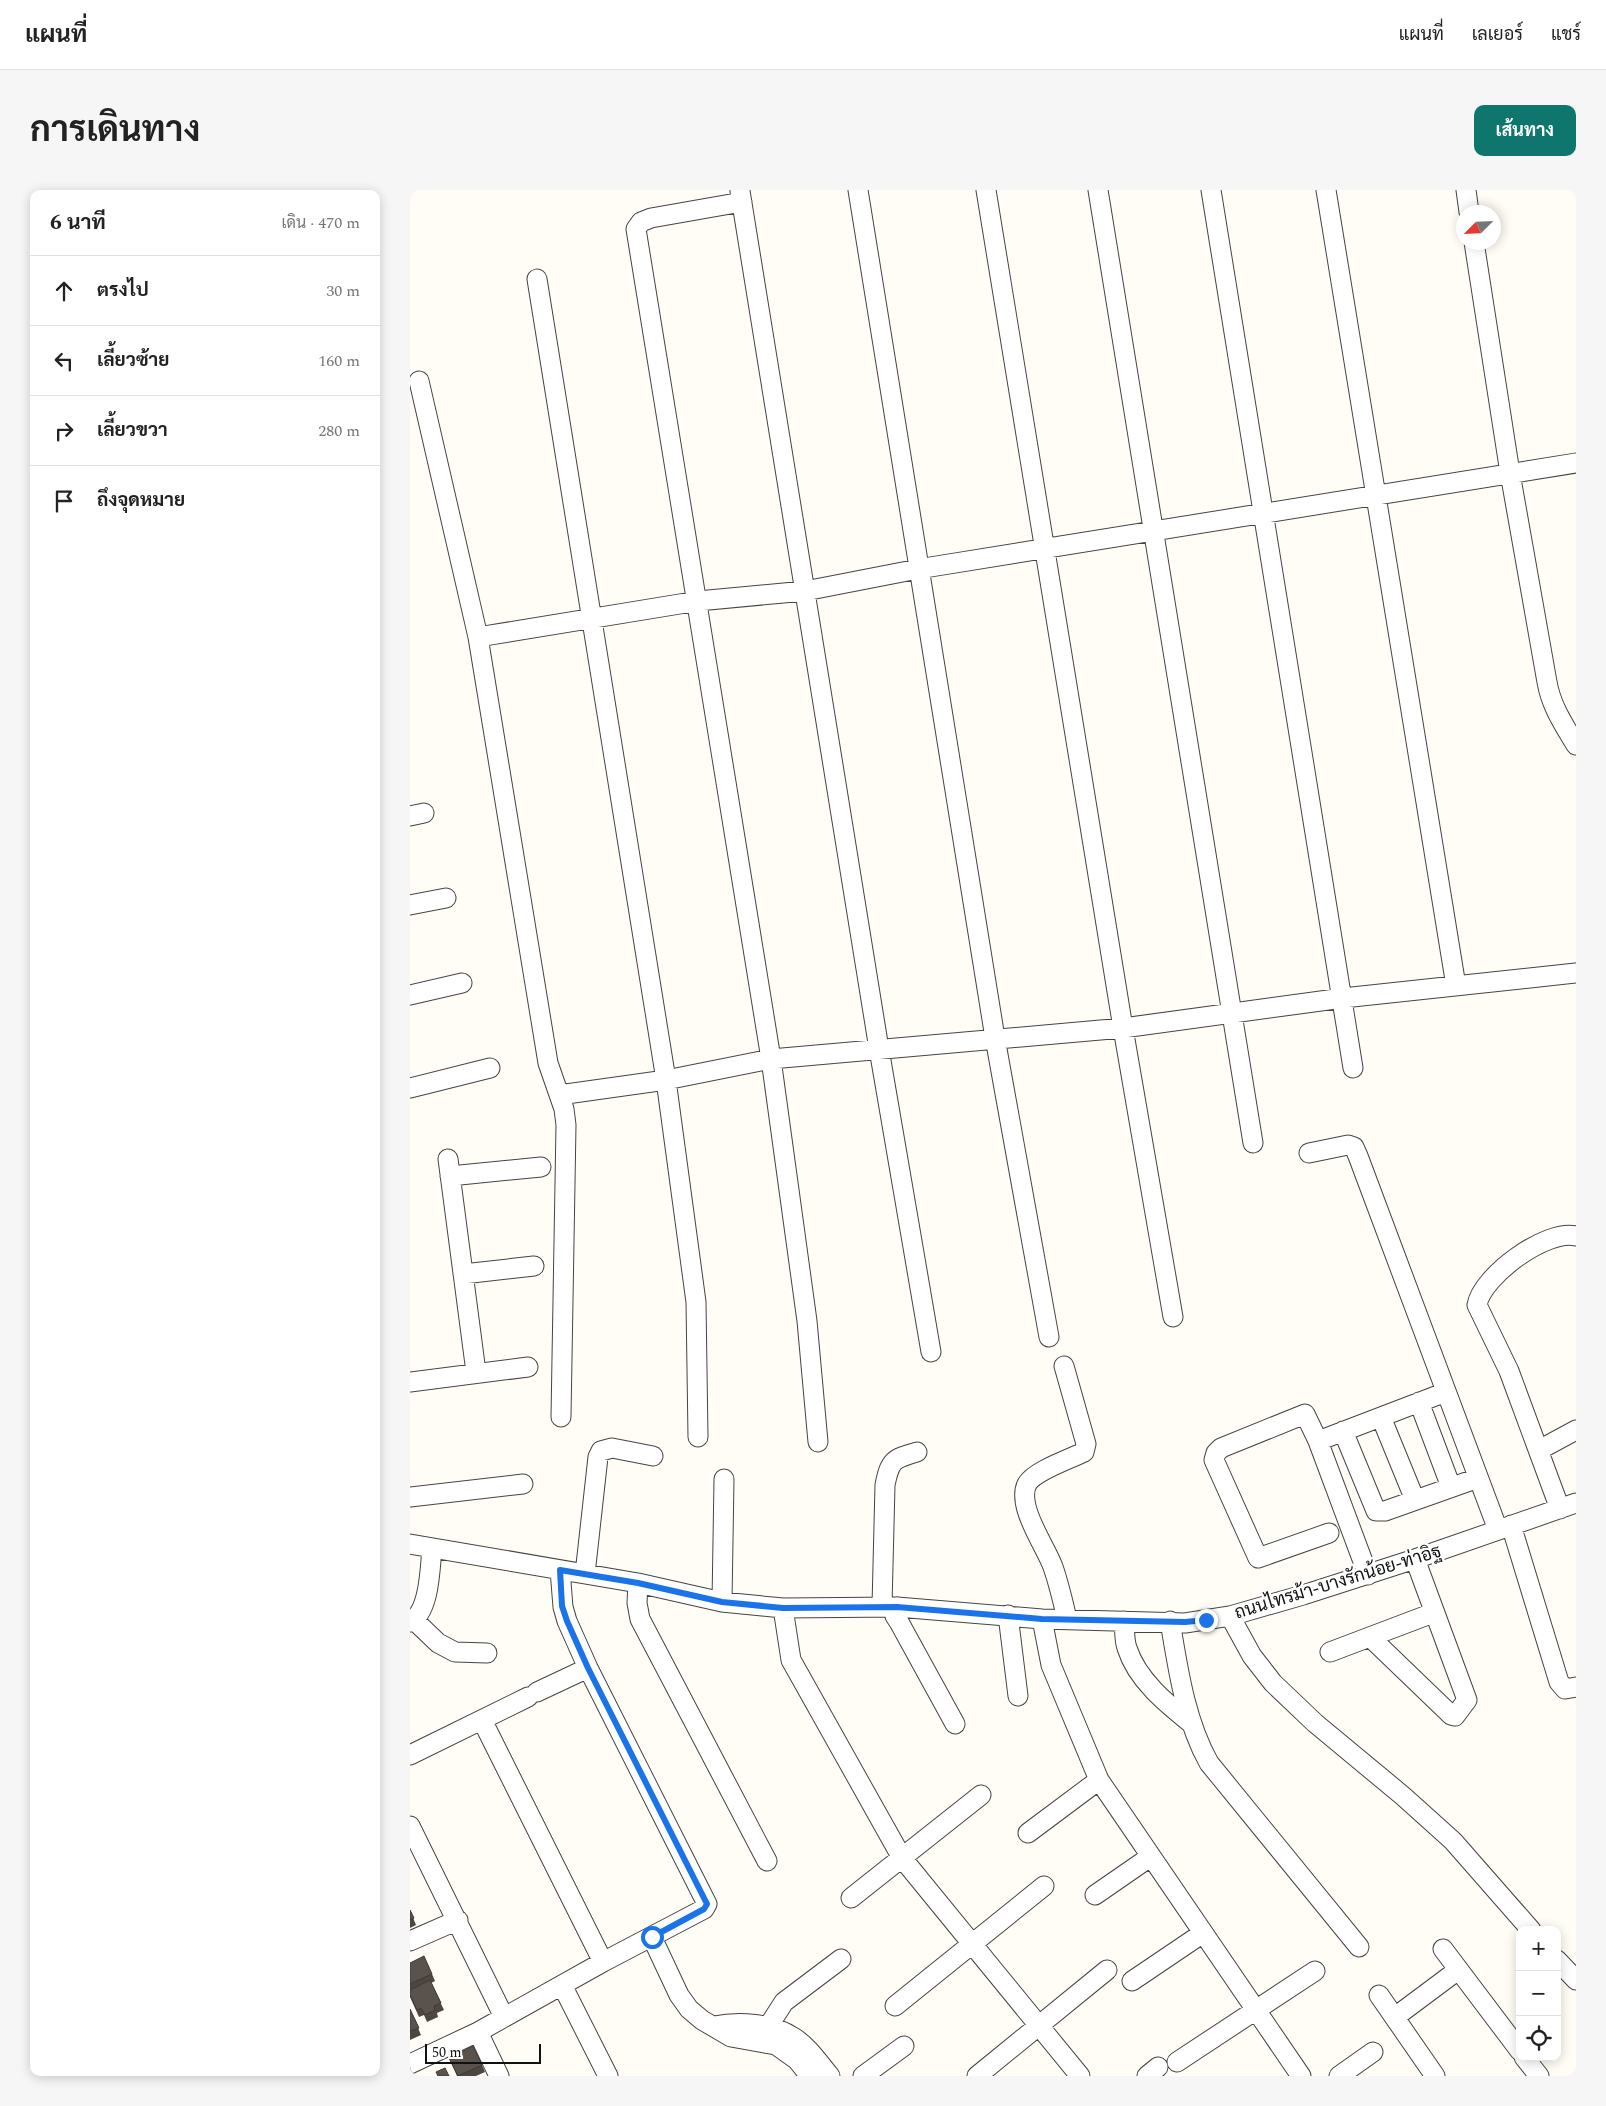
<!DOCTYPE html>
<html lang="th">
<meta charset="utf-8">
<style>
body{margin:0;font-family:Spectral,Sarabun,serif;background:#f6f6f6;color:#222}
.controls{position:absolute;right:15px;bottom:15px;display:grid;overflow:hidden;border-radius:10px;box-shadow:0 2px 12px #0003}
.controls button{width:45px;height:45px;display:grid;place-items:center;padding:0;border:0;border-bottom:1px solid #e0e0e0;background:#fff;color:#222;font:25px sans-serif}
.compass{position:absolute;left:1046px;top:15px;width:45px;height:45px;border-radius:50%;background:#fff;box-shadow:0 2px 12px #0003;rotate:246deg}
.scale{position:absolute;left:15px;bottom:12px;width:116px;box-sizing:border-box;padding-left:5px;border:2px solid #111;border-top:0;font-size:14px;line-height:18px;white-space:nowrap;color:#111;-webkit-text-stroke:4px #fff;paint-order:stroke}
.stop{position:absolute;width:15px;height:15px;margin:-11px;border:4px solid #1a73e8;border-radius:50%;background:#fff}
.stop.end{background:#1a73e8;border-color:#fff;box-shadow:0 1px 5px #0008}
.list{margin:0;padding:0;list-style:none}
h2{display:flex;justify-content:space-between;align-items:center;height:65px;margin:0;padding:0 20px;font-size:21px}
h2 small{font-size:16px;font-weight:400;color:#767676}
.list li{display:grid;grid-template-columns:32px 1fr auto;gap:15px;align-items:center;box-sizing:border-box;height:70px;padding:0 20px;border-top:1px solid #e0e0e0}
.list b{display:block;font-size:19px;white-space:nowrap}
.list em{font-size:16px;font-style:normal;color:#767676}
.icon{flex:none;width:28px;height:28px;fill:none;stroke:currentColor;stroke-width:2;stroke-linecap:round;stroke-linejoin:round}
.map{position:relative;flex:none;width:1166px;height:1886px;overflow:hidden;border-radius:10px}
header{display:flex;align-items:center;gap:30px;box-sizing:border-box;height:70px;padding:0 25px;background:#fff;border-bottom:1px solid #e0e0e0}
header strong{font-size:24px}
nav{display:flex;gap:28px;margin-inline-start:auto;font-size:18px}
.intro{display:flex;align-items:center;justify-content:space-between;box-sizing:border-box;height:120px;padding:0 30px}
h1{margin:0;font-size:35px}
.button{padding:12px 22px;border-radius:10px;background:#0f766e;color:#fff;font-size:18px;font-weight:700}
main{display:flex;gap:30px;padding:0 30px}
aside{flex:1;background:#fff;border-radius:10px;box-shadow:0 2px 12px #0003}
.map>svg:first-child{display:block}
</style>
<header>
<strong>แผนที่</strong>
<nav><a>แผนที่</a><a>เลเยอร์</a><a>แชร์</a></nav>
</header>
<div class="intro"><h1>การเดินทาง</h1><a class="button">เส้นทาง</a></div>
<main>
<aside>
<h2>6 นาที<small>เดิน · 470 m</small></h2>
<ul class="list">
<li><svg class="icon" aria-label="ahead" viewBox="0 0 24 24"><path d="M12 20V5M6 11l6-6 6 6"/></svg><div><b>ตรงไป</b></div><em>30 m</em></li>
<li><svg class="icon" aria-label="left" viewBox="0 0 24 24"><path d="M17 20v-9H6M10 6l-5 5 5 5"/></svg><div><b>เลี้ยวซ้าย</b></div><em>160 m</em></li>
<li><svg class="icon" aria-label="right" viewBox="0 0 24 24"><path d="M7 20v-9h11M14 6l5 5-5 5"/></svg><div><b>เลี้ยวขวา</b></div><em>280 m</em></li>
<li><svg class="icon" aria-label="arrive" viewBox="0 0 24 24"><path d="M6 21V4h12l-3 4 3 4H6"/></svg><div><b>ถึงจุดหมาย</b></div></li>
</ul>
</aside>
<div class="map">
<svg width="1166" height="1886" viewBox="0 0 1166 1886">
<rect width="100%" height="100%" fill="#fffdf5"/>
<g fill="none" stroke-linecap="round" stroke-linejoin="round">
<g stroke="#444" stroke-width="21">
<path id="minor" d="M448 0 585 848 639 1147
M576 0 713 838 763 1127
M688 0 843 953
M801 0 943 878
M916 0 1046 796
M1056 0 1059 22
M330 1 469 859 521 1162
M332 12 241 28 231 32 226 39 361 869 397 1131 408 1252
M1064 52 1100 283 1137 492C1141 516 1154 535 1166 555
M127 89 256 890 286 1112 288 1247
M9 191 68 447 138 873 154 919 156 935 151 1227
M68 447 288 411 395 401 508 379 1166 273
M0 626 14 623
M0 715 36 708
M0 805 52 793
M0 898 80 878
M149 905 256 890 361 869 713 838 933 808 1166 783
M899 963 938 955 944 957 948 966 1088 1340
M38 969 66 1182
M40 986 131 977
M53 1084 124 1076
M654 1176 676 1254 674 1262C660 1269 624 1281 617 1294 606 1316 636 1357 643 1377 649 1394 653 1412 657 1429
M0 1192 118 1177
M1009 1212 1041 1297
M971 1227 1005 1310
M933 1241 966 1321H975L1068 1288
M908 1251 895 1224 811 1258 806 1263 804 1270 848 1368 919 1343
M1129 1260 1166 1240
M0 1307 113 1294
M1150 1319 1099 1181 1067 1115C1072 1086 1136 1039 1166 1046
M1101 1335 1149 1492 1155 1499 1166 1497
M0 1354 228 1393 312 1412 373 1418 487 1417 632 1429 775 1433 820 1426 893 1405 1005 1369 1166 1313
M175 1384 188 1267 191 1261 202 1258 243 1266
M958 1385 908 1251 1036 1202
M228 1393 227 1413 230 1429 357 1671
M312 1412 314 1289
M472 1416 475 1295C480 1270 483 1269 507 1262
M487 1417 485 1426 489 1432 545 1534
M373 1418 381 1470 492 1668 670 1886
M598 1425 608 1506
M820 1426 842 1466 863 1493 905 1533 993 1606 1043 1651 1121 1740
M632 1429 641 1475 689 1590 891 1886
M4 1430 28 1453 45 1462 77 1463
M714 1431C715 1440 714 1450 717 1458 727 1490 757 1514 782 1534
M760 1431C768 1479 775 1530 799 1573L949 1757
M0 1432C20 1422 20 1377 22 1358
M961 1448 1041 1525 1045 1526 1057 1510 1005 1369
M920 1462 1023 1423
M127 1502 178 1478
M72 1530 193 1772
M0 1565 118 1507
M0 1636 94 1827
M618 1643 689 1590
M685 1705 740 1667
M441 1708 571 1605
M0 1751 48 1730
M246 1756 269 1805 279 1819 292 1830 321 1847 366 1855 387 1870 400 1886
M1033 1759 1110 1861
M1147 1770 1166 1790
M722 1791 793 1743
M152 1795 198 1886
M969 1805 1025 1886
M485 1816 634 1696
M985 1827 1048 1780
M304 1836C329 1831 361 1833 383 1847 398 1856 409 1873 420 1886
M68 1842 89 1886
M352 1846 374 1812 431 1769
M1114 1867 1129 1886
M767 1872 905 1781
M0 1874 68 1842 193 1772 294 1719 297 1714 178 1478 157 1431 153 1417 150 1380
M453 1886 494 1856
M567 1886 697 1780
M737 1886 748 1877
M929 1886 963 1862"/>
</g>
<use href="#minor" stroke="#fff" stroke-width="19"/>
</g>
<path fill="#4d4742" d="M0 1720 6 1735 0 1738Z
M0 1773 22 1784 25 1791 21 1793 34 1820 27 1823 28 1827 17 1832 14 1825 9 1827 0 1807Z
M0 1819 11 1845 0 1850Z
M39 1868 72 1875 75 1882 66 1886H47Z"/>
<path fill="#5a524d" stroke="#3f3936" d="M0 1720 4 1728 0 1730Z
M14 1766 22 1784 0 1794V1773Z
M20 1790 31 1813 24 1816 25 1820 15 1825 11 1818 7 1820 0 1805V1800Z
M0 1819 9 1838 0 1841Z
M63 1856 72 1875 48 1886 39 1868Z
M35 1878 39 1886H28L26 1882Z"/>
<g fill="none" stroke-linecap="round" stroke-linejoin="round">
<path stroke="#1a73e8" stroke-width="6" d="M242 1747 294 1719 297 1714 178 1478 157 1431 152 1416 150 1380 228 1393 312 1412 373 1418 487 1417 632 1429 775 1432 796 1430"/>
</g>
<g text-anchor="middle" dominant-baseline="central" stroke-width="5" stroke-linejoin="round" paint-order="stroke">
<g font-size="18" fill="#111" stroke="#fff">
<text transform="translate(928 1392) rotate(-17)">ถนนไทรม้า-บางรักน้อย-ท่าอิฐ</text>
</g>
</g>
</svg>
<div class="controls">
<button>+</button>
<button>−</button>
<button><svg class="icon" aria-label="locate" viewBox="0 0 24 24"><circle cx="12" cy="12" r="6"/><path d="M12 2v4M12 18v4M2 12h4M18 12h4"/></svg></button>
</div>
<svg class="compass" viewBox="-18 -18 36 36"><path d="M0-13l5 13h-10z" fill="#e53935"/><path d="M0 13l5-13h-10z" fill="#767676"/></svg>
<div class="scale">50 m</div>
<div class="stop" style="left:242px;top:1747px"></div>
<div class="stop end" style="left:796px;top:1430px"></div>
</div>
</main>
